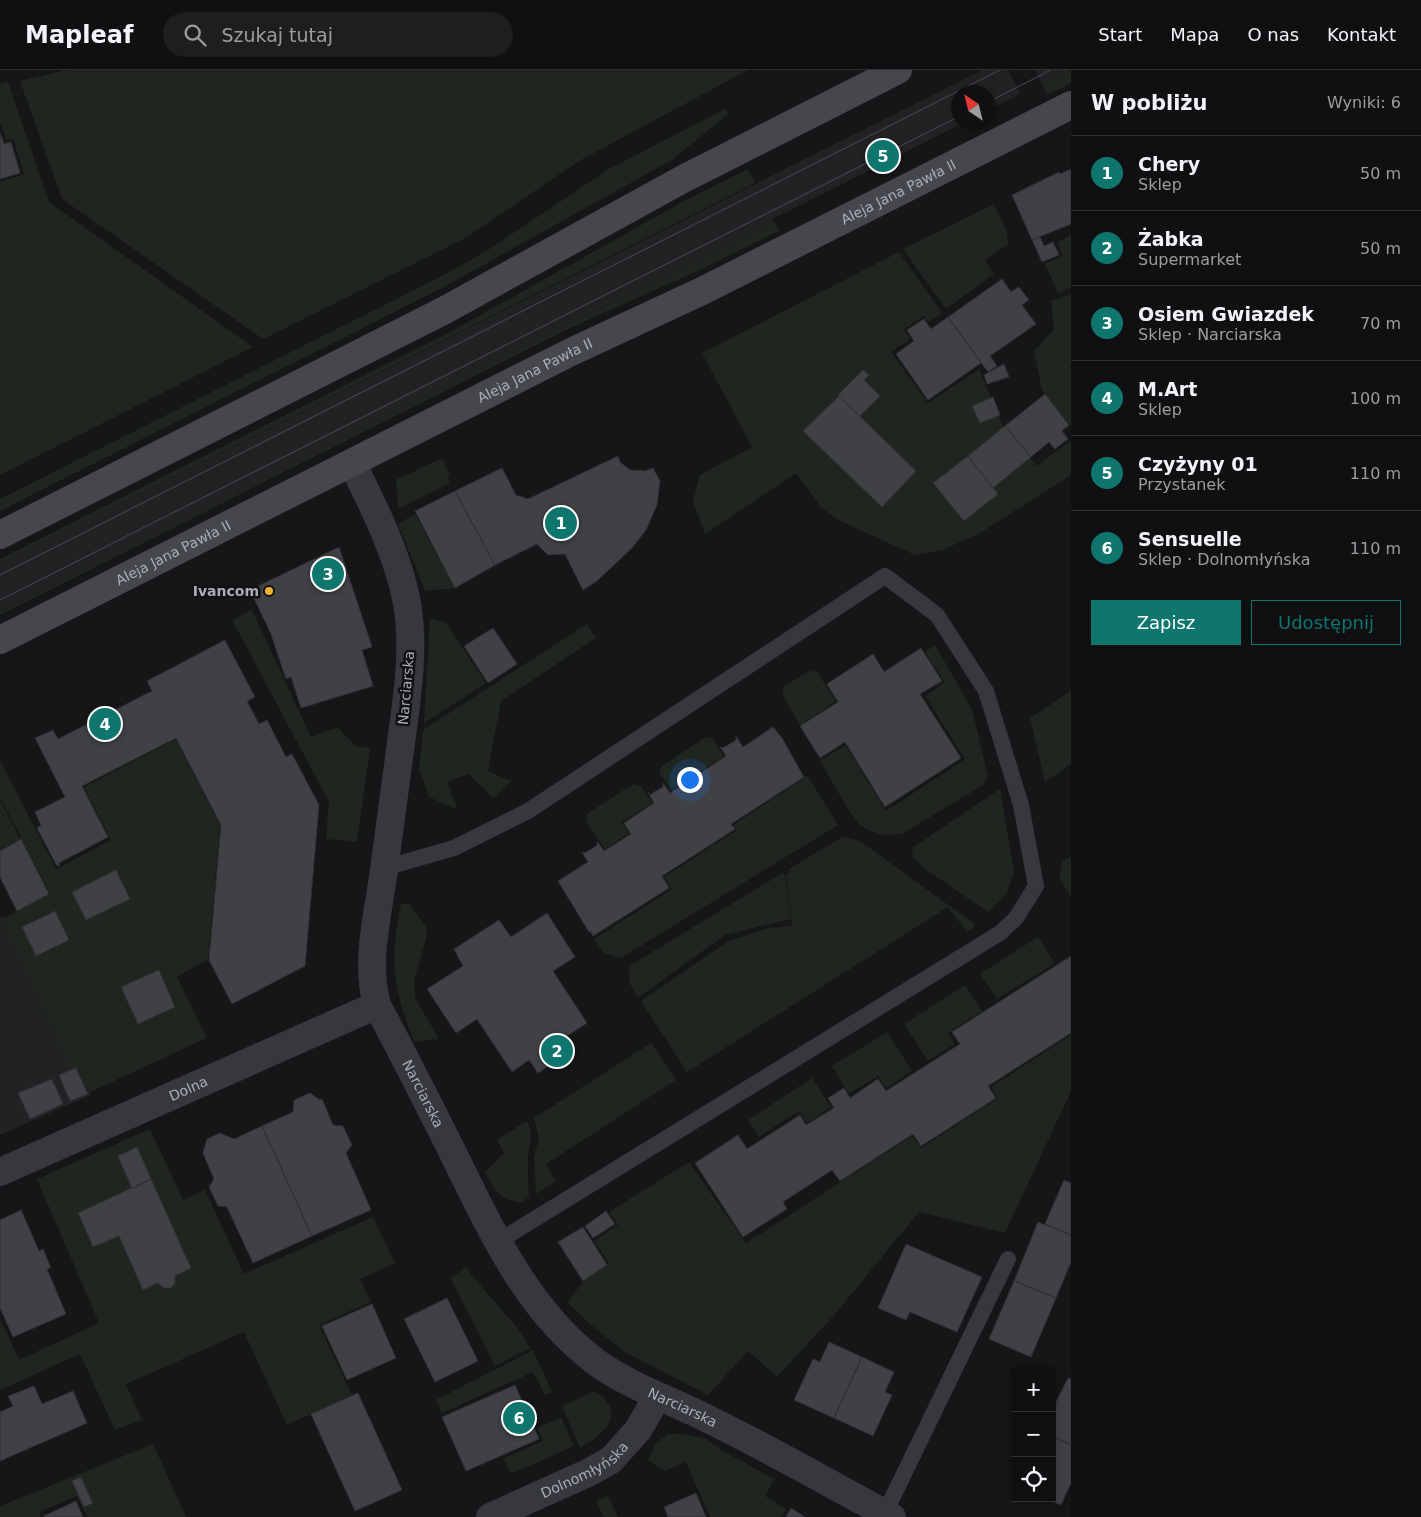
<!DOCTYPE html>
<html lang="pl">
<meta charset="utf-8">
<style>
body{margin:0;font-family:"DejaVu Sans",sans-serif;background:#1e1e20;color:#f1f3f6}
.controls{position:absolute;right:15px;bottom:15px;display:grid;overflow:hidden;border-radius:0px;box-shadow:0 2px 12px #0003}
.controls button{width:45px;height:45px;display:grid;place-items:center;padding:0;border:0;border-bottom:1px solid #303032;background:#101012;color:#f1f3f6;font:25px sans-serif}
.compass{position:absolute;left:951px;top:15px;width:45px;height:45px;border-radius:50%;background:#101012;box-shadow:0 2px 12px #0003;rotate:325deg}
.you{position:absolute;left:689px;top:709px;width:18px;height:18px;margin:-12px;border:4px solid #fff;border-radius:50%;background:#1a73e8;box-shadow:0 0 0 8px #1a73e833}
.badge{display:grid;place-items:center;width:32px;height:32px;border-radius:50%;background:#0f766e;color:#fff;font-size:16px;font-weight:700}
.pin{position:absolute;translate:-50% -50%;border:2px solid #fff;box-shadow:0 1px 5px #0006}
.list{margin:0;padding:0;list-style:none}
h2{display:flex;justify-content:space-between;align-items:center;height:65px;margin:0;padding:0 20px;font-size:21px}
h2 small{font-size:16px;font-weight:400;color:#9c9d9f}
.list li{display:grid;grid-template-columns:32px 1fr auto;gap:15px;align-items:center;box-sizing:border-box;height:75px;padding:0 20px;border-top:1px solid #303032}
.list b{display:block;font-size:19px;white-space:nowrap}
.list p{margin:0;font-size:16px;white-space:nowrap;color:#9c9d9f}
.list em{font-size:16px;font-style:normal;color:#9c9d9f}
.actions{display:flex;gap:10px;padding:15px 20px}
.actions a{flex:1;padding:11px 0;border:1px solid #0f766e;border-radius:0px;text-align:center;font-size:18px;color:#0f766e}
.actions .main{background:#0f766e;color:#fff}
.icon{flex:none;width:28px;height:28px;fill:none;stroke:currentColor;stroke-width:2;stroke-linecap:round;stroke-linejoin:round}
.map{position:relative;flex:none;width:1071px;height:1447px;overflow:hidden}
header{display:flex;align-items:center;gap:30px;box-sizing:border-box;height:70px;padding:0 25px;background:#101012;border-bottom:1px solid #303032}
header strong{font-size:24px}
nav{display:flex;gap:28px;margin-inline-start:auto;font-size:18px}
.search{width:350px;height:45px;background:#1e1e20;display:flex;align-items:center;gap:12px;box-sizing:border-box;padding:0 18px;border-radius:28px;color:#9c9d9f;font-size:19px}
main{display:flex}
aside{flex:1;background:#101012}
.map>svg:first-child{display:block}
</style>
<header>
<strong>Mapleaf</strong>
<div class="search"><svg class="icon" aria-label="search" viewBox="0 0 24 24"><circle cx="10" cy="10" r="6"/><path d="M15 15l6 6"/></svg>Szukaj tutaj</div>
<nav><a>Start</a><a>Mapa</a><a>O nas</a><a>Kontakt</a></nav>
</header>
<main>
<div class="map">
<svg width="1071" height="1447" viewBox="0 0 1071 1447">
<rect width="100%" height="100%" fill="#161618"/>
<path fill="#222225" d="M982 0H1008L1020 24 989 40 988 22H958V52L963 53 773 149 774 151 0 542V494Z
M1035 0H1071L1042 15Z
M3 846 91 1025 0 1065V848Z"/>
<path fill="#1e261f" d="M66 0H748L579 91 467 167 263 269 62 129 20 11Z
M1071 0V13L1047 25 1042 15Z
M8 12 49 132 253 277 0 405V112L24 104 13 69 6 70 0 53V14Z
M725 39 728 44 672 90 442 218 0 441V429L438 208 485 182 609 99Z
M748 99 755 113 0 494V489L452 261 684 131Z
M994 134 1007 162 1008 174 985 190 994 204 946 239 903 179Z
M774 151 779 161 702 199 572 257 0 545V542Z
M1071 165V218L1058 223 1045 194 1063 186 1057 172Z
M899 182 942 243 929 252 923 246 904 260 910 269 891 282 928 333 979 299 1002 355 1037 396 1071 370V405L977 465 942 480 915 485 838 450 821 437 796 403 705 464 693 431 700 405 752 377 702 283Z
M1071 224V356L1042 320 1034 281 1054 259 1051 231Z
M442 388 450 405 447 407 450 413 398 439 396 410Z
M415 444 455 518 425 521 398 454Z
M252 540 311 667 338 657 355 676 370 678 357 772 326 769 329 732 232 550Z
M430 548 446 553 486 613 424 653Z
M587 554 596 568 501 631 488 701 511 711 494 728 468 704 447 712 458 740 429 727 419 699 423 660Z
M935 575 972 639 988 706 983 715 902 764 884 765 870 761 859 754 851 744 820 691 845 675 886 741 965 689 925 626 945 612 925 582Z
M809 601 817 602 836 631 800 655 783 626V617Z
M1071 621V694L1045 712 1030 648Z
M706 667 713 669 724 686 671 720 659 703 662 696Z
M176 669 220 755 208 889 177 907 207 968 88 1023 77 998 71 1000 2 849 50 824 0 727V690L56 799 111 770 84 717Z
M808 706 838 755 621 888 604 883 594 869 672 819 664 807 737 760 733 755Z
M633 714 641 716 652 733 622 752 629 763 605 779 586 751 587 744Z
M1000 719 1014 802 1006 825 988 842 928 801 913 788 912 778Z
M0 730 20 769 0 780Z
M842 767 860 771 976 855 967 862 948 837 687 1002 641 931 727 872 765 859 792 856 786 805 791 801H784L791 849 725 865 638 928 629 912V896Z
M1071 786V826L1059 808 1062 792Z
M401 834H410L426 857 427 866 414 911 415 928 439 969 414 972C393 917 389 893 401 834Z
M1038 867 1055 893 997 929 980 904Z
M965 915 982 941 948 963 955 974 928 991 904 954Z
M887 962 912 1001 886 1018 878 1006 849 1024 832 996Z
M1071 965V1021L1005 1163 919 1142 835 1244 777 1307 748 1281 708 1325 623 1281 590 1254 567 1232 583 1212 609 1194 594 1171 618 1155 609 1142 689 1092 746 1173 912 1066 921 1078 998 1028 991 1017Z
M651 973 676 1010 546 1094 556 1111 536 1124 534 1087 539 1067 534 1048Z
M812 1008 831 1037 807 1053 799 1041 759 1067 748 1050Z
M527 1051C535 1063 529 1073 528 1086 527 1099 529 1114 529 1127L521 1133C498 1128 495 1121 485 1102L504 1083 497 1070Z
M150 1059 183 1130 205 1120 244 1204 373 1147 395 1193 360 1209 371 1232 319 1255 352 1325 287 1355 244 1262 126 1314 142 1350 115 1360 80 1284 0 1320V1248L19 1290 99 1253 37 1109Z
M465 1197 518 1259 530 1278 495 1296 451 1209Z
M533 1280 552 1322 545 1325 533 1302 442 1343 436 1330Z
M595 1321C628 1344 605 1363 580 1378L562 1336Z
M561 1347 574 1376 511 1404 504 1388 543 1371 537 1358Z
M668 1364H683L707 1369 718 1378 774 1409 765 1426 786 1439 781 1447H710L686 1392 665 1401 648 1390 655 1375Z
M153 1374 186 1447H87L77 1426 39 1442 41 1447H0V1436Z
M608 1426 618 1447H604L596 1431Z"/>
<path fill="#404145" stroke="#303034" d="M0 62 4 74 11 72 20 103 0 109Z
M1071 99V154L1032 170 1012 125 1059 102 1060 104Z
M1040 167 1044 176 1053 172 1059 185 1042 192 1032 170Z
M1002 209 1011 222 1019 217 1029 230 1022 235 1036 254 990 286 997 296 988 302 948 247Z
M948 247 981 293 928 330 896 284 914 271 907 260 924 249 931 259Z
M1004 294 1009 307 987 314 984 305Z
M863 300 869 305 864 310 880 326 860 346 838 325Z
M1045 324 1069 355 1062 361 1068 369 1055 379 1049 372 1031 387 1005 356Z
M839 326 916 401 882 437 803 361Z
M993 327 1000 345 980 353 972 336Z
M1005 356 1031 387 993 418 968 386Z
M618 386 620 392 630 400 645 401 653 398 660 411 657 435 646 460 632 478 597 511 583 520 565 484 548 485 537 474 495 495 455 421 502 398 516 425 528 429Z
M968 386 998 424 964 451 933 413Z
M455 421 495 495 455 518 415 441Z
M339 477 372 577 362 580 373 616 301 638 291 607 286 609 271 564 250 520Z
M493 558 517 594 488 613 464 576Z
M225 570 255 627 247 631 259 654 267 650 286 687 292 684 319 735 305 896 232 934 209 890 221 755 176 668 82 716 108 767 59 793 60 795 57 796 37 758 41 755 35 742 65 727 35 668 53 660 58 669 152 621 147 611Z
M921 578 942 611 920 624 961 688 885 737 845 672 820 688 800 656 838 632 827 614 873 584 884 602Z
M773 657 782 668 804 707 731 754 735 759 662 806 669 818 593 866 590 861 589 862 558 811 588 792 582 782 584 783 592 779 597 775V771L604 781 631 764 624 753 654 733 648 722 650 725 656 721 663 717V713L670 723 726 686 720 677 723 678 736 670V666L743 677Z
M21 769 49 824 17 841 0 807V781Z
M116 800 130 829 86 850 72 822Z
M55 841 69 870 36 886 22 857Z
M547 843 575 887 553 901 587 953 561 970 569 982 538 1003 529 990 512 1002 477 949 456 963 427 919 463 896 454 879 499 850 511 867Z
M1071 886V963L988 1016 996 1028 921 1076 913 1064 840 1111 832 1100 783 1132 787 1139 743 1167 695 1093 738 1065 747 1079 800 1045 806 1055 834 1038 828 1028 844 1018 850 1028 878 1009 886 1021 960 974 952 962Z
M159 900 175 937 138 954 121 917Z
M76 998 88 1024 70 1031 59 1005Z
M52 1009 63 1034 30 1049 18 1023Z
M310 1023 320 1030 322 1029 333 1055 343 1056 352 1075 346 1083 371 1140 312 1166 262 1056 293 1042 294 1030Z
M262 1056 312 1166 253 1193 227 1137 218 1136 209 1117 214 1109 203 1083 207 1069 220 1063 234 1069Z
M137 1077 151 1109 132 1119 118 1086Z
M151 1109 191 1198 175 1206V1213L171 1218H164L158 1213 143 1220 119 1166 93 1177 78 1143Z
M1064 1110 1071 1113V1165L1045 1154Z
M21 1140 39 1181 43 1179 51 1198 47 1199 66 1244 13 1267 0 1238V1150Z
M606 1141 615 1154 593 1168 585 1156Z
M1038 1152 1071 1165V1192L1056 1228 1014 1211Z
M583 1157 607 1195 583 1211 558 1172Z
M906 1174 982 1207 957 1262 910 1242 906 1250 878 1238Z
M1014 1211 1056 1228 1031 1287 989 1269Z
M447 1228 478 1291 435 1312 404 1249Z
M372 1234 396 1288 347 1310 322 1256Z
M829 1272 862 1287 834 1348 794 1330 813 1289 820 1292Z
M862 1287 894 1302 885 1322 892 1325 873 1366 834 1348Z
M1068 1308 1071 1309V1375L1052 1366V1340Z
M515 1315 539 1369 466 1401 442 1347Z
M34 1316 42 1334 73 1321 87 1353 0 1391V1342L13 1336 8 1326Z
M358 1323 402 1420 355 1441 311 1344Z
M1052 1366 1071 1375V1413L1061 1435 1045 1428H1052Z
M81 1407 93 1433 84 1437 72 1411Z
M696 1423 706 1447H668L664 1437Z
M76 1431 83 1447H44V1446Z
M791 1438 805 1447H786Z"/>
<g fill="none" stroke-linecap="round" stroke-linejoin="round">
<path stroke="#37383d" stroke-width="16" d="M384 798 454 778 528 741 885 506 937 545 986 621 1021 735 1036 816 1016 848 1000 863 499 1171
M885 1443 1008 1189"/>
<g stroke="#37383d" stroke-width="28">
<path id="s1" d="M352 393C374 437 398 485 407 533 415 580 407 627 401 673 395 715 390 758 384 800 378 844 365 892 377 935 402 982 426 1029 450 1077 489 1155 524 1238 596 1292 629 1316 668 1329 704 1347 768 1378 830 1414 892 1447"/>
<path id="s2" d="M0 1102 377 935"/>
<path id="s3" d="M490 1447 590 1402 611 1390 638 1360 657 1327"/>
</g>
<g stroke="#45474d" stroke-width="28">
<path d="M0 465 445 240 683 109 898 0"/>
<path id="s4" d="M0 570 571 282 702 221 1071 35"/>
</g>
<path stroke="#4a4c52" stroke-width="1" d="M988 32 1051 0
M0 505 1000 0
M0 530 958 47"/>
</g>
<circle fill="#f2b134" stroke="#111113" stroke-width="2" cx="269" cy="521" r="5"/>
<g text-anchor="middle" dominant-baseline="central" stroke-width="5" stroke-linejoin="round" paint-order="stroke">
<g font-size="14" fill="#a8adb8" stroke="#111113">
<text stroke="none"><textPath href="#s4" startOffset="1004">Aleja Jana Pawła II</textPath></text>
<text stroke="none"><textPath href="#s4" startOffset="599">Aleja Jana Pawła II</textPath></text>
<text stroke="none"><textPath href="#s4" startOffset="194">Aleja Jana Pawła II</textPath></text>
<text transform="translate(406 618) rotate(-85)">Narciarska</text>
<text stroke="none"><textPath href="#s2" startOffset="206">Dolna</textPath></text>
<text stroke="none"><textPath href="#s1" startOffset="656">Narciarska</textPath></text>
<text stroke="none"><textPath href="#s1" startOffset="1076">Narciarska</textPath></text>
<text stroke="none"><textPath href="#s3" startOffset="106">Dolnomłyńska</textPath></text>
</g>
<g font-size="14" font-weight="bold" fill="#a8adb8" stroke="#111113" text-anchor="end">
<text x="259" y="521">Ivancom</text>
</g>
</g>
</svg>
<div class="controls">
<button>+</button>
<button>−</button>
<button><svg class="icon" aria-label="locate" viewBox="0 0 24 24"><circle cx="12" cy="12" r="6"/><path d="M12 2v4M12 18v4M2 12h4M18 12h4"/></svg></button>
</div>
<svg class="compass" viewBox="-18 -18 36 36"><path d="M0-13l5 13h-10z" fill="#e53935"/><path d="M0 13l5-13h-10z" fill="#9c9d9f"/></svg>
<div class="you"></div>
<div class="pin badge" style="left:561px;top:453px">1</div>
<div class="pin badge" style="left:557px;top:981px">2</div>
<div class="pin badge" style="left:328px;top:504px">3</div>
<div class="pin badge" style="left:105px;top:654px">4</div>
<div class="pin badge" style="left:883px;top:86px">5</div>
<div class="pin badge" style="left:519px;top:1348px">6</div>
</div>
<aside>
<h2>W pobliżu<small>Wyniki: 6</small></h2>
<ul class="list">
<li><span class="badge">1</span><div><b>Chery</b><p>Sklep</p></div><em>50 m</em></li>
<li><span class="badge">2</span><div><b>Żabka</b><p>Supermarket</p></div><em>50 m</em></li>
<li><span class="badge">3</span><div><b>Osiem Gwiazdek</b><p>Sklep · Narciarska</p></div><em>70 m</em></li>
<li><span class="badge">4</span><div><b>M.Art</b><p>Sklep</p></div><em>100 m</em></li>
<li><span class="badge">5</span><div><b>Czyżyny 01</b><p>Przystanek</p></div><em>110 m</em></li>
<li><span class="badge">6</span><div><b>Sensuelle</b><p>Sklep · Dolnomłyńska</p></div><em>110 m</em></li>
</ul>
<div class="actions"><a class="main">Zapisz</a><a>Udostępnij</a></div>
</aside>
</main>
